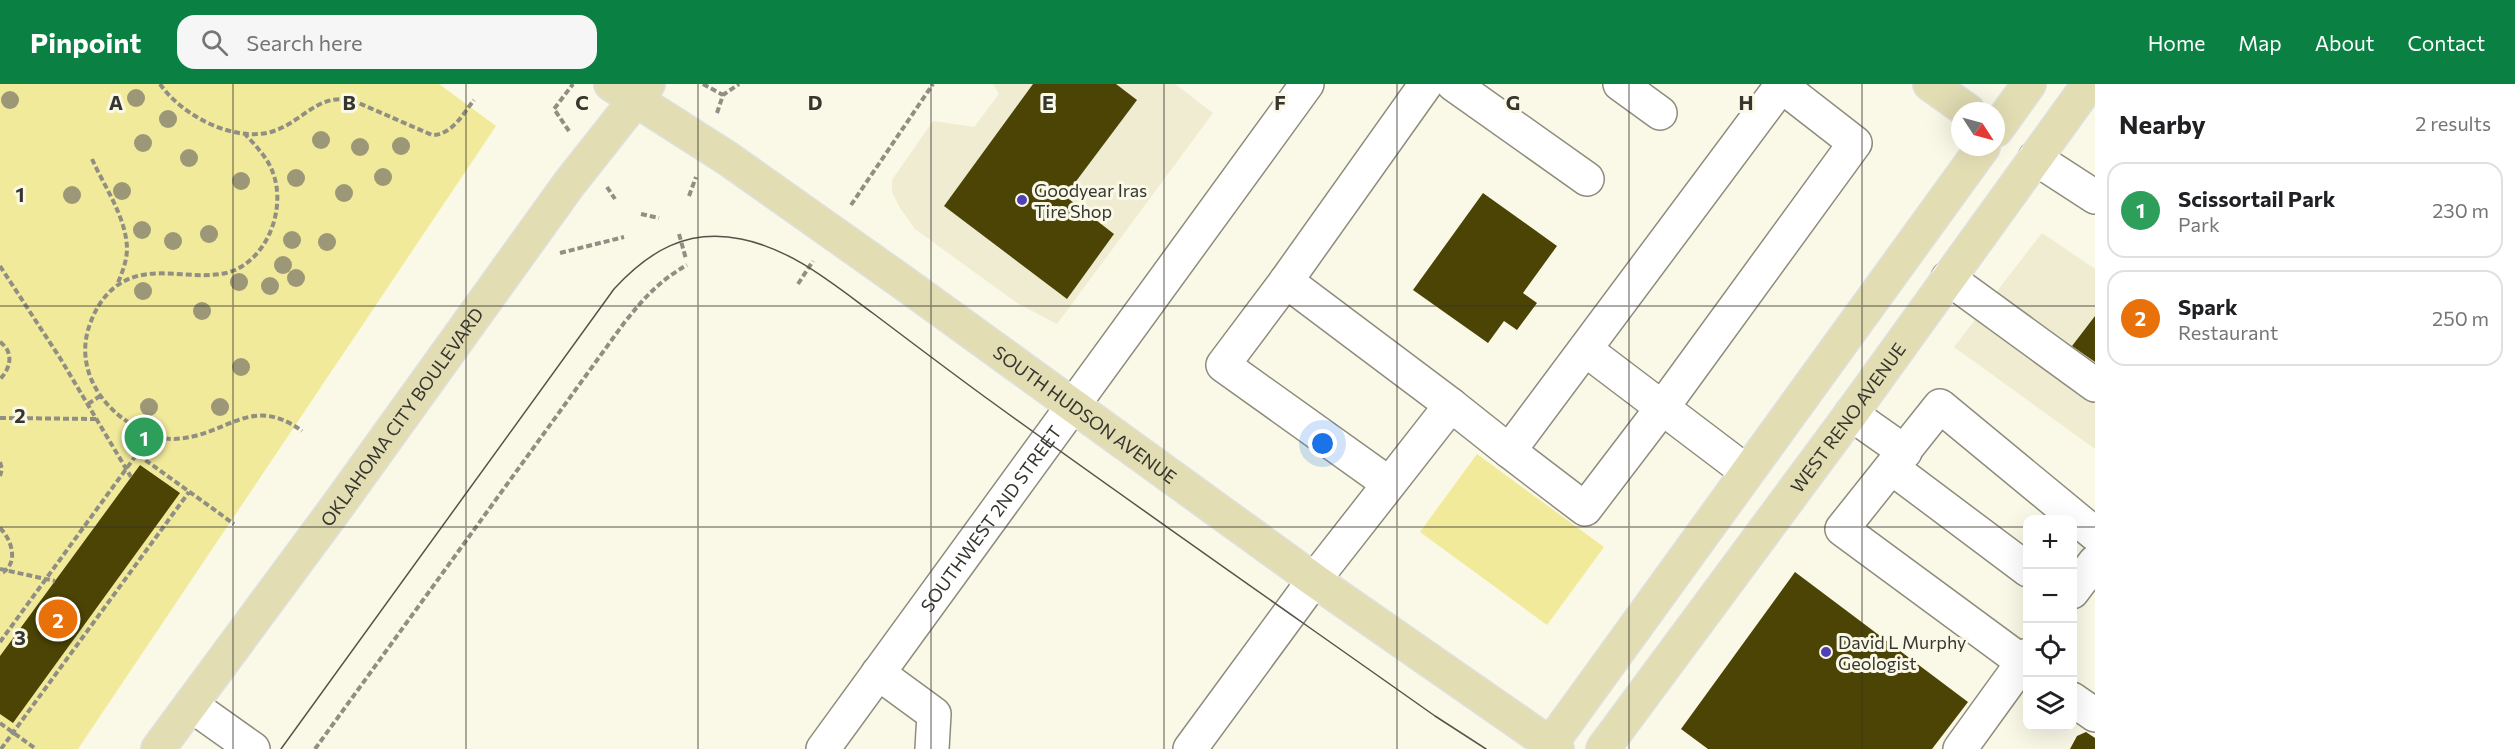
<!DOCTYPE html>
<meta charset="utf-8">
<style>
body{margin:0;font-family:Commissioner,sans-serif;background:#f6f6f6;color:#202124}
.controls{position:absolute;right:18px;bottom:18px;display:grid;overflow:hidden;border-radius:12px;box-shadow:0 6px 24px #0002}
.controls button{width:54px;height:54px;display:grid;place-items:center;padding:0;border:0;border-bottom:2px solid #e0e0e0;background:#fff;color:#202124;font:30px sans-serif}
.compass{position:absolute;left:1951px;top:18px;width:54px;height:54px;border-radius:50%;background:#fff;box-shadow:0 6px 24px #0002;rotate:126deg}
.you{position:absolute;left:1323px;top:360px;width:21px;height:21px;margin:-15px;border:4px solid #fff;border-radius:50%;background:#1a73e8;box-shadow:0 0 0 9px #1a73e833}
.badge{display:grid;place-items:center;width:39px;height:39px;border-radius:50%;background:#0b8043;color:#fff;font-size:20px;font-weight:700}
.pin{position:absolute;translate:-50% -50%;border:3px solid #fff;box-shadow:0 2px 6px #0006}
.list{margin:0;padding:0;list-style:none}
h2{display:flex;justify-content:space-between;align-items:center;height:78px;margin:0;padding:0 24px;font-size:26px}
h2 small{font-size:20px;font-weight:400;color:#757577}
.list li{display:grid;grid-template-columns:39px 1fr auto;gap:18px;align-items:center;box-sizing:border-box;height:96px;margin:0 12px 12px;padding:0 12px;border:2px solid #e0e0e0;border-radius:18px}
.list b{display:block;font-size:22px;white-space:nowrap}
.list p{margin:0;font-size:20px;white-space:nowrap;color:#757577}
.list em{font-size:20px;font-style:normal;color:#757577}
.icon{flex:none;width:33px;height:33px;fill:none;stroke:currentColor;stroke-width:2;stroke-linecap:round;stroke-linejoin:round}
.map{position:relative;flex:none;width:2095px;height:665px;overflow:hidden}
header{display:flex;align-items:center;gap:36px;box-sizing:border-box;height:84px;padding:0 30px;background:#0b8043;color:#fff}
header strong{font-size:28px}
nav{display:flex;gap:33px;margin-inline-start:auto;font-size:21px}
.search{width:420px;height:54px;background:#f6f6f6;display:flex;align-items:center;gap:15px;box-sizing:border-box;padding:0 21px;border-radius:18px;color:#757577;font-size:22px}
main{display:flex}
aside{flex:1;background:#fff}
.map>svg:first-child{display:block}
</style>
<header>
<strong>Pinpoint</strong>
<div class="search"><svg class="icon" aria-label="search" viewBox="0 0 24 24"><circle cx="10" cy="10" r="6"/><path d="M15 15l6 6"/></svg>Search here</div>
<nav><a>Home</a><a>Map</a><a>About</a><a>Contact</a></nav>
</header>
<main>
<div class="map">
<svg width="2095" height="665" viewBox="0 0 2095 665">
<rect width="100%" height="100%" fill="#faf8e6"/>
<path fill="#efecd2" d="M993 0H1175L1213 29 1057 240 1017 219 915 145 900 124 892 108V96L933 37 974 43 999 10Z
M2042 149 2095 185V365L1954 263Z"/>
<path fill="#f2ea9b" d="M0 0H439L496 42 78 665H0Z
M1477 370 1604 463 1547 541 1420 448Z"/>
<path fill="#4b4405" d="M1033 0H1116L1137 16 1065 112 1114 150 1067 215 944 122Z
M1483 109 1557 162 1523 209 1537 219 1517 246 1504 237 1488 259 1413 206Z
M2095 232V278L2072 262Z
M140 381 180 409 13 639 0 630V572Z
M1795 488 1968 618 1932 665H1708L1681 645Z
M2086 648 2095 654V665H2070L2077 652Z"/>
<g fill="none" stroke-linecap="round" stroke-linejoin="round">
<g stroke="#8e8c7c" stroke-width="36">
<g id="minor">
<path d="M1453 0 1587 95"/>
<path d="M1620 0 1660 29"/>
<path d="M2035 74 2095 113"/>
<path d="M1948 194 2095 301"/>
<path d="M1286 197 1451 321"/>
<path d="M1586 266 1747 388"/>
<path d="M1851 330 1905 368"/>
<path d="M1509 367 1585 425 1662 324 1855 59 1779 0"/>
<path d="M1892 384 2028 486"/>
<path d="M1388 399 1223 281 1286 197 1426 0"/>
<path d="M2072 508 2095 478"/>
<path d="M2028 582 1842 445 1940 322 2095 450"/>
<path d="M878 589 934 630 932 665"/>
<path d="M2072 615 2095 631"/>
<path d="M191 621 253 665"/>
<path id="s1" d="M823 665 1307 0"/>
<path d="M1190 665 1314 496 1451 321 1509 367 1781 2"/>
<path d="M1960 665 2028 571"/>
</g>
</g>
<g stroke="#dfdfde" stroke-width="36">
<g id="major">
<path id="s2" d="M611 0 727 74 901 197 1314 496 1557 665"/>
<path d="M1930 0 1968 27"/>
<path d="M1996 46 2029 0"/>
<path id="s3" d="M158 665 339 420 569 100 648 0"/>
<path d="M1547 665 1983 63"/>
<path id="s4" d="M1603 665 1851 330 2089 0"/>
</g>
</g>
<path stroke="#918f83" stroke-width="4" stroke-dasharray="6 3" stroke-linecap="butt" d="M160 0C182 32 236 60 274 47 305 36 318 8 354 17L432 51C452 51 463 30 474 16
M703 0 723 11
M717 29 723 11 739 0
M569 47 554 25 573 0
M244 49C255 61 268 74 273 89 287 126 266 179 226 189 194 196 161 183 131 194 110 202 97 220 90 240 75 280 97 319 131 340 144 348 159 355 174 355 227 353 250 309 302 347
M92 75C104 102 126 133 127 164 127 177 122 189 117 201
M607 103 615 115
M689 112 696 93
M851 121 933 0
M641 130 659 134
M679 150 686 175
M560 169 624 153
M0 182 60 274 131 393
M798 200 813 177
M0 258C14 268 11 284 0 295
M88 320 100 312
M0 334 97 335
M0 378 2 385 0 392
M0 444C13 457 19 481 0 490
M0 485 55 497
M0 558 137 370 234 440
M0 639 36 665
M1 665 189 408
M315 665 624 239C644 214 659 197 687 181"/>
<use href="#minor" stroke="#fff" stroke-width="33"/>
<use href="#major" stroke="#e2ddb3" stroke-width="33"/>
<path stroke="#55534b" stroke-width="1.5" d="M281 665 614 205C649 167 687 144 741 155 792 165 833 200 874 230 911 258 948 286 985 313 1134 421 1285 526 1435 632L1486 665"/>
</g>
<g fill="#9b9777">
<circle cx="136" cy="14" r="9"/>
<circle cx="10" cy="16" r="9"/>
<circle cx="168" cy="35" r="9"/>
<circle cx="321" cy="56" r="9"/>
<circle cx="143" cy="59" r="9"/>
<circle cx="401" cy="62" r="9"/>
<circle cx="360" cy="63" r="9"/>
<circle cx="189" cy="74" r="9"/>
<circle cx="383" cy="93" r="9"/>
<circle cx="296" cy="94" r="9"/>
<circle cx="241" cy="97" r="9"/>
<circle cx="122" cy="107" r="9"/>
<circle cx="344" cy="109" r="9"/>
<circle cx="72" cy="111" r="9"/>
<circle cx="142" cy="146" r="9"/>
<circle cx="209" cy="150" r="9"/>
<circle cx="292" cy="156" r="9"/>
<circle cx="173" cy="157" r="9"/>
<circle cx="327" cy="158" r="9"/>
<circle cx="283" cy="181" r="9"/>
<circle cx="296" cy="194" r="9"/>
<circle cx="239" cy="198" r="9"/>
<circle cx="270" cy="202" r="9"/>
<circle cx="143" cy="207" r="9"/>
<circle cx="202" cy="227" r="9"/>
<circle cx="241" cy="283" r="9"/>
<circle cx="149" cy="323" r="9"/>
<circle cx="220" cy="323" r="9"/>
</g>
<path fill="none" stroke="#36352e" stroke-width="1.5" stroke-opacity="0.55" d="M233 0V665M466 0V665M698 0V665M931 0V665M1164 0V665M1397 0V665M1629 0V665M1862 0V665M0 222H2095M0 443H2028M2072 443H2095"/>
<g fill="#4f40b7" stroke="#faf8e6" stroke-width="2">
<circle cx="1022" cy="116" r="6"/>
<circle cx="1826" cy="568" r="6"/>
</g>
<g text-anchor="middle" dominant-baseline="central" stroke-width="6" stroke-linejoin="round" paint-order="stroke">
<g font-size="18" fill="#36352e" stroke="#faf8e6" text-anchor="start">
<text x="1034" y="106">Goodyear Iras<tspan x="1034" dy="21">Tire Shop</tspan></text>
<text x="1838" y="558">David L Murphy<tspan x="1838" dy="21">Geologist</tspan></text>
</g>
<g font-size="18" fill="#36352e" stroke="#faf8e6">
<text stroke="none"><textPath href="#s2" startOffset="578">SOUTH HUDSON AVENUE</textPath></text>
<text stroke="none"><textPath href="#s3" startOffset="412">OKLAHOMA CITY BOULEVARD</textPath></text>
<text stroke="none"><textPath href="#s4" startOffset="412">WEST RENO AVENUE</textPath></text>
<text stroke="none"><textPath href="#s1" startOffset="285">SOUTHWEST 2ND STREET</textPath></text>
</g>
</g>
<g font-size="20" text-anchor="middle" font-weight="bold" fill="#36352e" stroke="#faf8e6" stroke-width="6" stroke-linejoin="round" paint-order="stroke">
<text x="116" y="26">A</text>
<text x="349" y="26">B</text>
<text x="582" y="26">C</text>
<text x="815" y="26">D</text>
<text x="1048" y="26">E</text>
<text x="1280" y="26">F</text>
<text x="1513" y="26">G</text>
<text x="1746" y="26">H</text>
<text x="20" y="118">1</text>
<text x="20" y="339">2</text>
<text x="20" y="561">3</text>
</g>
</svg>
<div class="controls">
<button>+</button>
<button>−</button>
<button><svg class="icon" aria-label="locate" viewBox="0 0 24 24"><circle cx="12" cy="12" r="6"/><path d="M12 2v4M12 18v4M2 12h4M18 12h4"/></svg></button>
<button><svg class="icon" aria-label="layers" viewBox="0 0 24 24"><path d="M12 4l9 5-9 5-9-5zM3 14l9 5 9-5"/></svg></button>
</div>
<svg class="compass" viewBox="-18 -18 36 36"><path d="M0-13l5 13h-10z" fill="#e53935"/><path d="M0 13l5-13h-10z" fill="#757577"/></svg>
<div class="you"></div>
<div class="pin badge" style="left:144px;top:353px;background:#2e9e5b">1</div>
<div class="pin badge" style="left:58px;top:535px;background:#e8710a">2</div>
</div>
<aside>
<h2>Nearby<small>2 results</small></h2>
<ul class="list">
<li><span class="badge" style="background:#2e9e5b">1</span><div><b>Scissortail Park</b><p>Park</p></div><em>230 m</em></li>
<li><span class="badge" style="background:#e8710a">2</span><div><b>Spark</b><p>Restaurant</p></div><em>250 m</em></li>
</ul>
</aside>
</main>
